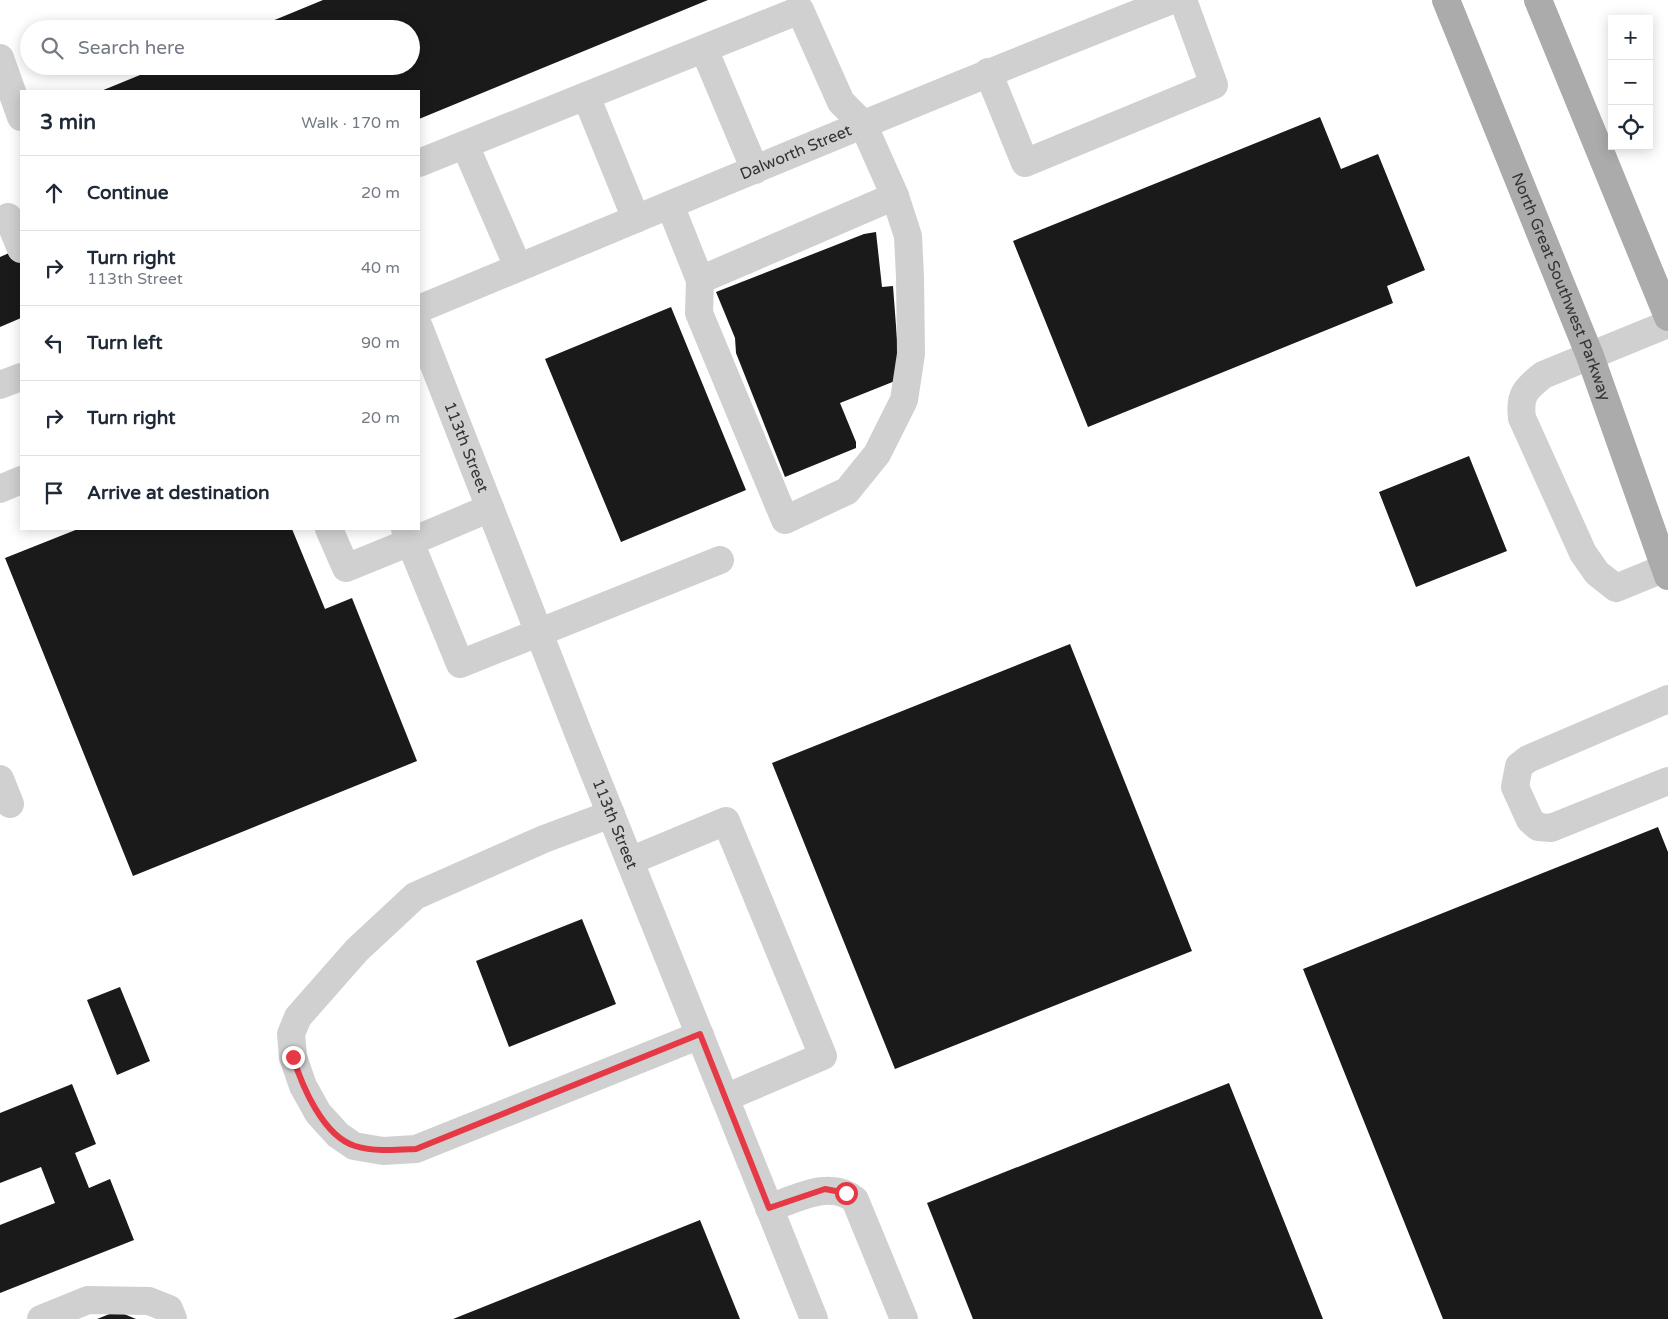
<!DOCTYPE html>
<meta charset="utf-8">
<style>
body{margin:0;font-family:"Varela Round",sans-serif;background:#f6f6f7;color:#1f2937}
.controls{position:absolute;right:15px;top:15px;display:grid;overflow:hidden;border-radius:0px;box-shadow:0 2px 12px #0003}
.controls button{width:45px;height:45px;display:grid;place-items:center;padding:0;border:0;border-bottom:1px solid #e0e1e3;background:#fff;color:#1f2937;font:25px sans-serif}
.stop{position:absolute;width:15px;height:15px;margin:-11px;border:4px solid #e63946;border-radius:50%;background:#fff}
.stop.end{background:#e63946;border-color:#fff;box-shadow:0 1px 5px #0008}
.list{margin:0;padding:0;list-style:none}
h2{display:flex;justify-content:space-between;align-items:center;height:65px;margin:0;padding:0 20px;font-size:21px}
h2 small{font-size:16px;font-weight:400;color:#747a83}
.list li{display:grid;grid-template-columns:32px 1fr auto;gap:15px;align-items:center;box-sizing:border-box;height:75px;padding:0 20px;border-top:1px solid #e0e1e3}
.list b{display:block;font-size:19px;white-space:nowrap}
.list p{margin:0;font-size:16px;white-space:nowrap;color:#747a83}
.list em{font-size:16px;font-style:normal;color:#747a83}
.icon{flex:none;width:28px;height:28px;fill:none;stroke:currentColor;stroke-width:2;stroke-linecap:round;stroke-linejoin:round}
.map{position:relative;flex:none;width:1668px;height:1319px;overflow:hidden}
.search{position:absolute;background:#fff;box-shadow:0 2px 12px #0003;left:20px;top:20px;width:400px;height:55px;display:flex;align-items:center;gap:12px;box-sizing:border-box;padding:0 18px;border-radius:28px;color:#747a83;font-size:19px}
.panel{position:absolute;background:#fff;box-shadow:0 2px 12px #0003;left:20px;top:90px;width:400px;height:440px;border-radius:0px}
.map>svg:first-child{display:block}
</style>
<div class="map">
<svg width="1668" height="1319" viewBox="0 0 1668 1319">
<rect width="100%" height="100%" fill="#fff"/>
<path fill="#1a1a1a" d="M323 0H708L419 119V91H101L162 66H411V29H253Z
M1320 117 1341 169 1378 154 1425 270 1387 286 1393 303 1088 427 1013 241Z
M876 232 882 287 893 286 900 379 840 403 856 442V448L785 477 736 353 735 338 716 292 864 234Z
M16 250 21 262V318L0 327V257Z
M671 307 746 490 621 542 545 359Z
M1469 456 1507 551 1416 587 1379 492Z
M78 529H292L325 609 352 598 417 761 133 876 5 558Z
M1070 644 1192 951 895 1069 772 763Z
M1658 827 1668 852V1319H1443L1303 969Z
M582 919 616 1004 509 1047 476 961Z
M120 987 150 1061 117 1075 87 1000Z
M1229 1083 1323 1319H973L927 1203Z
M72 1084 96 1144 75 1153 89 1188 110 1179 134 1240 0 1293V1225L55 1203 41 1167 0 1183V1113Z
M700 1220 740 1319H453Z
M117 1311 136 1319H97Z"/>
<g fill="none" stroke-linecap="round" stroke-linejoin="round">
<g stroke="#d0d0d0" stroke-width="28">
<path d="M704 49 755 170"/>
<path d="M0 58 21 117"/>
<path d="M988 72 1025 163 1214 85 1183 0"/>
<path d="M586 96 636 219"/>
<path d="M465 145 518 267"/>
<path d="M419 163 800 10 841 102 863 124 895 196 700 280 670 205"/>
<path d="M8 217 21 249"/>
<path d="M700 280 699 313 785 520 847 491 877 454 904 400 911 354 910 277 908 236 895 196"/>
<path id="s1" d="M419 309C670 205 920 99 1172 0"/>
<path id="s2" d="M419 327 579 735 814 1319"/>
<path d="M0 385 21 377"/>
<path d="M0 489 21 480"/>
<path d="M490 508 410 542 460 664 720 560"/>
<path d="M329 529 346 568 410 542 405 529"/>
<path d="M1665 568 1616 588 1597 573 1583 553 1522 418C1519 394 1526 389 1543 375L1668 324"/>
<path d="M1668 699 1528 759 1519 766 1515 787 1530 820 1538 827 1551 828 1668 781"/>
<path d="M0 779 10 804"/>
<path d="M611 814 544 839 415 896 357 950 298 1017 291 1034 293 1057 303 1086 318 1113 338 1135 354 1146 383 1151 416 1149 700 1035"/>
<path d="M630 861 726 821 823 1056 725 1098"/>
<path d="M769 1208C796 1199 830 1179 855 1200L904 1319"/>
<path d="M41 1319 88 1300 149 1301 169 1309 173 1319"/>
</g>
<g stroke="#ababab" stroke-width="28">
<path id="s3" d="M1446 0 1590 356 1668 576"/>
<path d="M1538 0 1668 317"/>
</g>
</g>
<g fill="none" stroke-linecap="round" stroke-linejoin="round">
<path stroke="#e63946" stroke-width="6" d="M293 1057C302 1086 323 1136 355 1146 375 1152 396 1150 416 1149L700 1034 769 1208 825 1189 846 1193"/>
</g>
<g text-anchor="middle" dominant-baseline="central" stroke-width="5" stroke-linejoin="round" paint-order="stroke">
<g font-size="16" fill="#333" stroke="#fff">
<text stroke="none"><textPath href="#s1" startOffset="408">Dalworth Street</textPath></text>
<text stroke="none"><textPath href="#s3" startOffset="309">North Great Southwest Parkway</textPath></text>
<text stroke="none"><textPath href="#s2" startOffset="129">113th Street</textPath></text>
<text stroke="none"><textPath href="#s2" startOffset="534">113th Street</textPath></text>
</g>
</g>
</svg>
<div class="controls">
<button>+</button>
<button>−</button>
<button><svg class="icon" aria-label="locate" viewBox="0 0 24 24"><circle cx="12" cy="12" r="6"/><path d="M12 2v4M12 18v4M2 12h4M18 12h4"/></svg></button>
</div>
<div class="stop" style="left:846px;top:1193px"></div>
<div class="stop end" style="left:293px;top:1057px"></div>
<div class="search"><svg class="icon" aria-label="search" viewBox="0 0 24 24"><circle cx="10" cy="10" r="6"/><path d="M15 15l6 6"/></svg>Search here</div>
<section class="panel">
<h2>3 min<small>Walk · 170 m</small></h2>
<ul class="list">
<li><svg class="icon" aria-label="ahead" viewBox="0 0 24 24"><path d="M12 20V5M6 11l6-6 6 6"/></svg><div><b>Continue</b></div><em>20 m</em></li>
<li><svg class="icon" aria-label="right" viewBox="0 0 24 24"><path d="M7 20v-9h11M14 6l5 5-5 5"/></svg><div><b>Turn right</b><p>113th Street</p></div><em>40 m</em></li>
<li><svg class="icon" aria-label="left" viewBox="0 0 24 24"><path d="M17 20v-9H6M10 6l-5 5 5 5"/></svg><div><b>Turn left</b></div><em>90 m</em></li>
<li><svg class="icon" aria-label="right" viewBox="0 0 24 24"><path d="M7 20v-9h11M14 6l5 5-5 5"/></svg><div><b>Turn right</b></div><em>20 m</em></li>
<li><svg class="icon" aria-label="arrive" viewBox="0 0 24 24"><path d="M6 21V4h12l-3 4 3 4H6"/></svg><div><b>Arrive at destination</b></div></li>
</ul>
</section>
</div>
